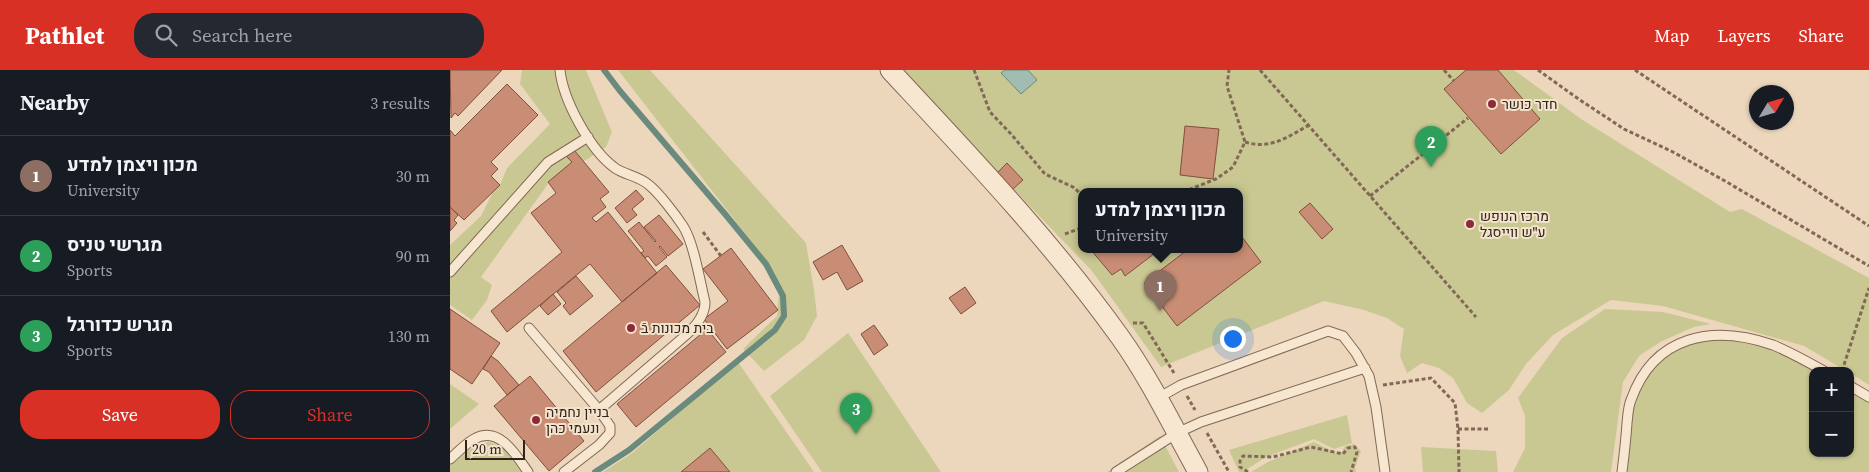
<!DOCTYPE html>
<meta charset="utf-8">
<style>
body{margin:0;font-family:"Source Serif 4",Heebo,serif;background:#242831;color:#f1f3f6}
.controls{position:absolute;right:15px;bottom:15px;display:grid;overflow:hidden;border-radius:10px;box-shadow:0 1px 4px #0004}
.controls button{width:45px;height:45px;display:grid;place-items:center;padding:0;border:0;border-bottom:1px solid #363941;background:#171b24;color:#f1f3f6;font:25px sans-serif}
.compass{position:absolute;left:1299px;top:15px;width:45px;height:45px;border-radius:50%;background:#171b24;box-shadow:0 1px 4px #0004;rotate:52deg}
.scale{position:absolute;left:15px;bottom:12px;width:60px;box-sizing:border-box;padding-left:5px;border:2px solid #32231b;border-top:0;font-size:14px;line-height:18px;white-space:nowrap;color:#32231b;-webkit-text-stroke:4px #f3e3cc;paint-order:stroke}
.you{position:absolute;left:782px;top:268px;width:18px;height:18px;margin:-12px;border:4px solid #fff;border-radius:50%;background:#1a73e8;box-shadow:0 0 0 8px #1a73e833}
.badge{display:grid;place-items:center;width:32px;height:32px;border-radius:50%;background:#d93025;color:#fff;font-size:16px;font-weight:700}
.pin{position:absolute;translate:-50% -41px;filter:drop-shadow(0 1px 2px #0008)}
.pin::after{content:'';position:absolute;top:26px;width:18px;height:15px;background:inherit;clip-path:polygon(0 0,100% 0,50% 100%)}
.popup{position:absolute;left:628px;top:118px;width:165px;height:65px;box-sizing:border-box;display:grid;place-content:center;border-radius:10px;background:#171b24;filter:drop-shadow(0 1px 4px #0005);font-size:16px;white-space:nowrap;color:#9ea1a6}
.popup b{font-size:19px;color:#f1f3f6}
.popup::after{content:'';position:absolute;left:50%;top:100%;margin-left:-10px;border:10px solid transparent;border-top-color:#171b24}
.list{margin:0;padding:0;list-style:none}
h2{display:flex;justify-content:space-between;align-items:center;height:65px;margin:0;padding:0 20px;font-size:21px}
h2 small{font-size:16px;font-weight:400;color:#9ea1a6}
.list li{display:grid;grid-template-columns:32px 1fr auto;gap:15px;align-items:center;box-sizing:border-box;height:80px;padding:0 20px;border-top:1px solid #363941}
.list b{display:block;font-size:19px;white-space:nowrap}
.list p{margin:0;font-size:16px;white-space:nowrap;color:#9ea1a6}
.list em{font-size:16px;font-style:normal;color:#9ea1a6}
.actions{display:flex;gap:10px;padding:15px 20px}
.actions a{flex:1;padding:11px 0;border:1px solid #d93025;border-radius:20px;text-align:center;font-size:18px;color:#d93025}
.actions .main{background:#d93025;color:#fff}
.icon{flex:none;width:28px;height:28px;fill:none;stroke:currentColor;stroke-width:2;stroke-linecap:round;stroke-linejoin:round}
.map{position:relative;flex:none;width:1419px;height:402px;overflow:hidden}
header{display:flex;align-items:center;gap:30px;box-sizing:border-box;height:70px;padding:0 25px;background:#d93025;color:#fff}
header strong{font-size:24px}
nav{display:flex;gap:28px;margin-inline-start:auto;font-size:18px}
.search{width:350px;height:45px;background:#242831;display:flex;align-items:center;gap:12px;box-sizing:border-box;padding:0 18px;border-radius:20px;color:#9ea1a6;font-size:19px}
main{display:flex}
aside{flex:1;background:#171b24}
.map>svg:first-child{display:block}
</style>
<header>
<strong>Pathlet</strong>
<div class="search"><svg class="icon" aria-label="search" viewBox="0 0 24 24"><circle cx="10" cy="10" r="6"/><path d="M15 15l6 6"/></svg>Search here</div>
<nav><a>Map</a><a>Layers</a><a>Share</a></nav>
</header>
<main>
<aside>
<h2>Nearby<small>3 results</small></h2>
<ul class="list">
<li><span class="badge" style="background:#8d6e63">1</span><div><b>מכון ויצמן למדע</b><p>University</p></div><em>30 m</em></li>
<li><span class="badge" style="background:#2e9e5b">2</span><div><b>מגרשי טניס</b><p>Sports</p></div><em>90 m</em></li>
<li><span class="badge" style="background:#2e9e5b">3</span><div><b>מגרש כדורגל</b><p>Sports</p></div><em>130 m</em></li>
</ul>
<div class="actions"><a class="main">Save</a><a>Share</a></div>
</aside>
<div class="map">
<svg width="1419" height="402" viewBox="0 0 1419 402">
<rect width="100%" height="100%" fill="#ecd7bd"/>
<path fill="#c9c892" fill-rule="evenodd" d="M72 0H136L162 62 156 77 98 114 31 207 42 215 37 230 22 250 0 235V175L31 146 45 118 50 115 57 98 100 54 70 14Z
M168 0H200L356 173 364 220 367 246 354 270 314 301 293 279 327 246 329 222 316 190Z
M449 0H1064L1131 49 1280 142 1292 139 1419 208V315L1400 303V301H1396L1354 276 1213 236 1161 230 1103 265 1076 294 1059 320 1032 343 1017 333 1003 308 989 298 972 293 957 303 950 286 954 259 937 248 914 240 874 231 711 297 642 201ZM631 122H789V180H631Z
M1155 239 1213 242 1261 254 1244 257 1212 271 1189 286 1173 312 1161 402H1063L1075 378V346L1068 328 1112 268Z
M398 263 491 402H372L320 326Z
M1256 269 1287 271 1321 279 1367 301H1363V383H1400V320L1419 331V402H1175L1183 333 1193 311 1211 290 1233 275Z
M288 292 364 402H153L181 384Z
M0 314 29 334 0 359Z
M897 345 902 373 884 379 864 369 816 387 793 402H789L779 380Z
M710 366 729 402H657Z
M40 372 52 377 72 402H0V395C12 386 24 373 40 372Z
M864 372 890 385 895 376 904 374 911 381 905 398 906 402H801L818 392Z
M971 377 1046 381 1048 402H973Z"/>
<path fill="#a1bdb1" stroke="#698a7d" d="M555 0H578L587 10 571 24 551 3Z"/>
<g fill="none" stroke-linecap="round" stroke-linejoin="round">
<path stroke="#698a7d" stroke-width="6" d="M145 402 179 380 325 260 334 246 333 226 316 194 275 144 170 21 154 0"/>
</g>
<path fill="#c98c74" stroke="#814f3e" d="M0 0H52L8 46 5 43 1 48Z
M1016 0H1048L1090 49 1051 84 994 19Z
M57 14 88 45 41 92 48 99 41 106 50 115 14 150 0 137V60L5 66Z
M735 56 769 59 763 109 730 105Z
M124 80 159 122 150 129 156 137 142 148 146 152 158 142 207 203 172 232 140 194 57 262 41 241 112 182 81 143 106 123 98 112 122 92 116 86Z
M557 93 573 110 563 119 547 103Z
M186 120 194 129 182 139 187 145 177 153 165 138Z
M860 133 883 159 872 169 849 142Z
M0 137 8 145 4 150 7 153 0 161Z
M209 145 233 174 218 186 210 176 209 177 217 187 206 196 198 186 195 188 191 183 194 181 178 161 189 152 205 172 206 171 194 157Z
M789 163 811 192 727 256 694 213 737 180H789Z
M392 175 413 211 397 220 387 202 373 210 363 192Z
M281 178 328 240 277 279 254 249 278 231 253 199Z
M641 180H709L675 206 671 199 662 205Z
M216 195 250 235 146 322 113 281Z
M126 206 143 226 120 245 113 236 116 233 107 222Z
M515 217 526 233 511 244 499 228Z
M103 224 111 234 98 245 90 236Z
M0 239 50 273 22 314 0 299Z
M424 255 438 275 424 285 411 264Z
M257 259 276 282 186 357 167 334Z
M41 286 48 291 69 315 57 325 39 302 33 299Z
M80 306 134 371 99 401 44 336Z
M260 378 280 402H231Z"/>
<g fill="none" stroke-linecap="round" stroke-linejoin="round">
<g stroke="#836857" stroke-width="11">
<path id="lane" d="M110 0C113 30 140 80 165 98 175 105 189 106 199 115 209 123 225 144 233 156 244 173 250 212 255 232 255 245 245 257 236 265L149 340 160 356V363L149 375 114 402
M0 202 98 92 138 67
M79 258 149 340
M1400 316 1419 327
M708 328 731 315 878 261 893 266 906 283 919 306 926 337 935 402
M0 389C8 382 15 374 24 369 49 355 66 385 78 402
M666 402 727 363 751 352 915 298
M1172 402C1174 386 1176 369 1177 353 1178 345 1178 337 1181 330 1204 265 1263 254 1323 275 1340 282 1358 292 1374 301"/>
</g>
<g stroke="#836857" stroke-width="21">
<path id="street" d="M440 0C520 86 602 172 670 267 700 309 723 357 748 402"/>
</g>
<path stroke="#836857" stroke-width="3" stroke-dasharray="4 2.5" stroke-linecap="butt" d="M524 0 540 42 561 64 595 104 623 117 631 124
M810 0 1026 247
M994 0 1004 11
M1088 0 1130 30 1174 59 1223 82 1275 111 1419 196
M1185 0 1419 156
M795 72C820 80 838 67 859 55
M733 122 766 109 783 97 795 72 777 16 779 0
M920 126 1018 48
M253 162 271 186
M615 164 631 158
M683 253H693L724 303
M1392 301 1419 218
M933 315 981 308 1005 333 1008 359 1009 402
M737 326 745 340
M1008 359H1040
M757 363 779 402
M798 402 790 397V391L793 386 823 387 861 377 893 384 898 378 905 377 907 382 901 402"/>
<use href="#lane" stroke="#f7e6d0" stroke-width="9"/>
<use href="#street" stroke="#f7e6d0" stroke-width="19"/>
</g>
<g fill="#8f2938" stroke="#f3e3cc" stroke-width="2">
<circle cx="1042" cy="34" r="5"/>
<circle cx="1020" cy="154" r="5"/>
<circle cx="181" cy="258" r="5"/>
<circle cx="86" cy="350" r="5"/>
</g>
<g text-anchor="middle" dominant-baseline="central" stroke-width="4" stroke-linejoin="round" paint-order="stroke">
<g font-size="14" fill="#32231b" stroke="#f3e3cc" text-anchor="start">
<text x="1052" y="34">חדר כושר</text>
<text x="1030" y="146">מרכז הנופש<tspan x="1030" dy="16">ע"ש ווייסגל</tspan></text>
<text x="191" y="258">בית מכונות בֿ</text>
<text x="96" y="342">בניין נחמיה<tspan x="96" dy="16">ונעמי כהן</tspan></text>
</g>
</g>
</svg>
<div class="controls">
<button>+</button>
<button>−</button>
</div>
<svg class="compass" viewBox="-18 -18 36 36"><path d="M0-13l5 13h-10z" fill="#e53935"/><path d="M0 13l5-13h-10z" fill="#9ea1a6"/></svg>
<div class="scale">20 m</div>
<div class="you"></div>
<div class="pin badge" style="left:710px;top:241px;background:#8d6e63">1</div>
<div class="popup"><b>מכון ויצמן למדע</b>University</div>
<div class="pin badge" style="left:981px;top:97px;background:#2e9e5b">2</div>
<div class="pin badge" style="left:406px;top:364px;background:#2e9e5b">3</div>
</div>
</main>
